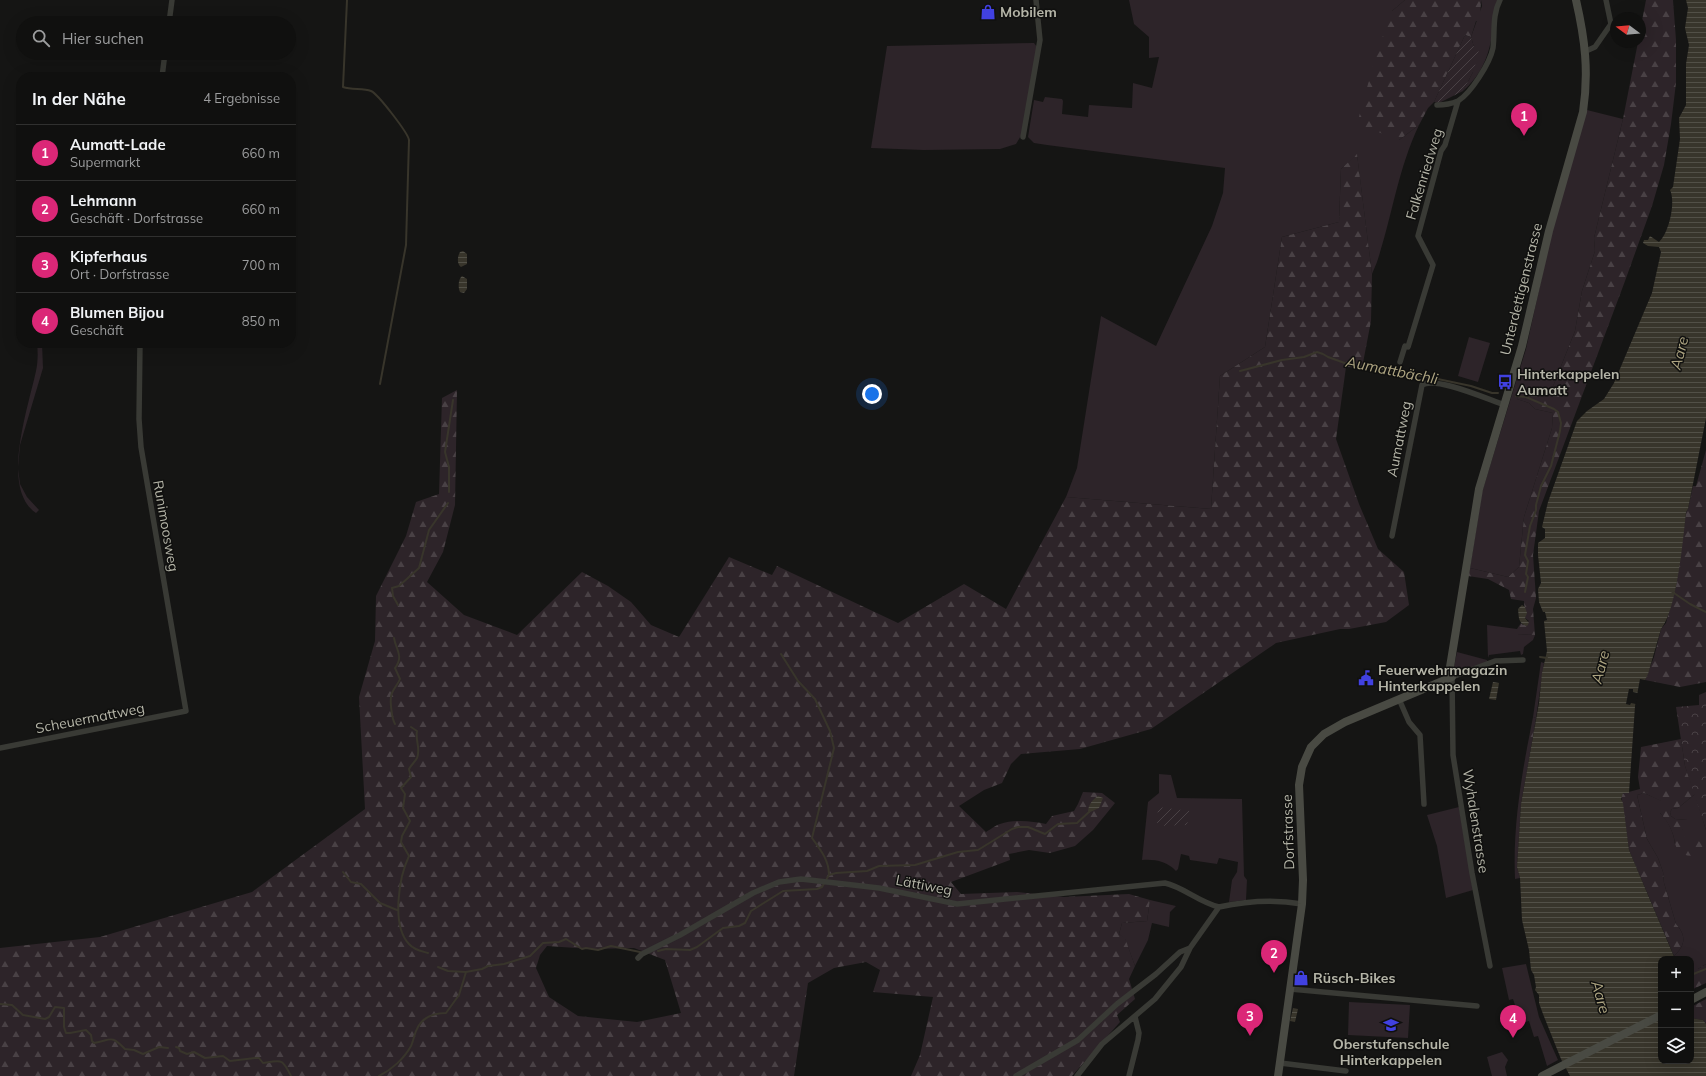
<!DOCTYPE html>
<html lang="de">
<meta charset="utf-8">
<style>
body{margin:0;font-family:Mulish,sans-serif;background:#1e1e1d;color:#f1f3f6}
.controls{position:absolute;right:12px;bottom:12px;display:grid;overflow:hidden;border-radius:8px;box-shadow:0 4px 16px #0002}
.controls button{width:36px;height:36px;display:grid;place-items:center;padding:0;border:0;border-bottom:1px solid #30302f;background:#10100f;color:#f1f3f6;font:20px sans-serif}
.compass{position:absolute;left:1610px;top:12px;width:36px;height:36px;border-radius:50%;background:#10100f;box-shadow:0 4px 16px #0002;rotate:286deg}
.you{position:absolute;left:872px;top:394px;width:14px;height:14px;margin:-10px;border:3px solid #fff;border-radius:50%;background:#1a73e8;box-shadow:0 0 0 6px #1a73e833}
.badge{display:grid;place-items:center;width:26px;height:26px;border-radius:50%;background:#db2777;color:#fff;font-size:13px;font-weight:700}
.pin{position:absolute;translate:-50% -33px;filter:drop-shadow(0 1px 2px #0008)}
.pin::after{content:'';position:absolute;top:21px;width:14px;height:12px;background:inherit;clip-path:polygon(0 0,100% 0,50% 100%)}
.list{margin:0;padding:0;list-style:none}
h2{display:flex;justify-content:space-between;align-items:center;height:52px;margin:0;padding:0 16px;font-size:17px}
h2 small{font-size:13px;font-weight:400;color:#9c9d9e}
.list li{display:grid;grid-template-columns:26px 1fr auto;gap:12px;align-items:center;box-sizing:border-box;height:56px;padding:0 16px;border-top:1px solid #30302f}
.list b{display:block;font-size:15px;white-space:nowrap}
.list p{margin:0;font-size:13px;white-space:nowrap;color:#9c9d9e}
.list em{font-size:13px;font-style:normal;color:#9c9d9e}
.icon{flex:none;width:22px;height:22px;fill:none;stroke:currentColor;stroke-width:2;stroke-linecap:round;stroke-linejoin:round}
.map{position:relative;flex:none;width:1706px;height:1076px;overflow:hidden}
.search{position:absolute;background:#10100f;box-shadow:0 4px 16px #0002;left:16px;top:16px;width:280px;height:44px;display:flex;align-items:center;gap:10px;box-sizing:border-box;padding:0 14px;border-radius:22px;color:#9c9d9e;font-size:15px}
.panel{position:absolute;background:#10100f;box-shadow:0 4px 16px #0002;left:16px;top:72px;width:280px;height:276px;border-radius:16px}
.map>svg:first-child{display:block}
</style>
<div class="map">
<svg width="1706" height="1076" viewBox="0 0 1706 1076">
<defs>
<pattern id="forest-firs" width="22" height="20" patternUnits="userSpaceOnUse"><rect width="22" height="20" fill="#2d2429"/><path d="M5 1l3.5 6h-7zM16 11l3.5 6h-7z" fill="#494145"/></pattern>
<pattern id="park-crowns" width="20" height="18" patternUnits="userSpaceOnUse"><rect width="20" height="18" fill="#2d2429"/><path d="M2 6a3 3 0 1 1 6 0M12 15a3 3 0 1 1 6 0" fill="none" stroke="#494145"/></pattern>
<pattern id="garden-furrows" width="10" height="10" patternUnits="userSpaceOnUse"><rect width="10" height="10" fill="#2d2429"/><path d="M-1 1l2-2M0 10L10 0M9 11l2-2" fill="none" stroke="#494145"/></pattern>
<pattern id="water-rules" width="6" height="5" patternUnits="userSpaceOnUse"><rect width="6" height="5" fill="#38352b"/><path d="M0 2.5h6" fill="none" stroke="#525047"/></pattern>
</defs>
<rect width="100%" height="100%" fill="#151514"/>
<path fill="#2d2429" d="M1129 0H1405L1392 11 1399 140 1419 125C1398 169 1392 217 1377 262L1372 274 1357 155 1341 169 1339 222 1282 237 1265 347 1220 376 1211 509 1066 497 1077 468 1101 316 1156 346 1212 226 1223 193 1225 168 1047 145 1034 143 1028 137 1034 100 1043 102 1045 97 1062 99 1063 101 1062 114 1088 117 1089 105 1132 108 1133 83 1152 88 1159 57 1149 58V37L1134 24Z
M1481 0H1497C1492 35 1492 66 1463 91L1473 72 1474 47 1471 37 1482 6Z
M1034 43 1037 47 1022 134 1016 144 1000 149 924 150 871 148 887 46Z
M1587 110 1623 119 1594 238 1595 251 1582 291 1575 331 1550 394H1519L1517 399 1529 403 1535 409 1553 413 1552 428 1524 517 1519 567 1508 577 1470 568 1482 492 1526 349 1552 231Z
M1469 337 1490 343 1478 382 1458 376Z
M37 343H42L43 368 20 445 18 468 20 484 27 497 39 510 36 513C0 489 28 408 36 371 38 362 38 352 37 343Z
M1487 625 1517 629V634L1535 635 1533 640 1524 647 1523 654 1521 655 1520 651 1489 655 1488 658Z
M1457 652 1487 660V662L1459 672 1454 667Z
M1541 662 1544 663 1536 718 1533 717Z
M1527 748H1531L1521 804 1517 867 1520 878 1515 879C1513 835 1519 791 1527 748Z
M1159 774 1171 775 1177 798 1242 799 1244 876 1247 880 1246 900 1229 902 1232 880 1237 872 1238 862 1219 858 1217 864 1190 860 1189 856 1181 854 1178 869 1176 871C1167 861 1154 859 1142 860L1148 802 1159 793Z
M1644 793 1662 801 1660 813C1668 820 1674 833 1675 844L1686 839 1682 836V830L1687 820 1675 819 1671 816 1670 812 1672 809 1678 808 1695 794 1706 830V964L1698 969H1691V959H1675L1674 956C1685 946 1687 936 1676 924L1664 883 1663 872 1658 858 1647 839 1637 795Z
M1459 807 1473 890 1446 898 1437 846 1427 815Z
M1150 900 1176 906 1170 912 1169 927 1152 923 1148 940 1135 966 1125 939 1119 934 1122 923 1147 921Z
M1526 964 1539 1017 1558 1060 1547 1066 1538 1036 1534 1037 1529 1021 1521 1023 1513 999 1509 1000 1502 968Z
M1349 1002 1410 1005 1408 1038 1348 1035Z
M1502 1052 1508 1060 1505 1067 1507 1076H1492L1487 1057Z"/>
<path fill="url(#forest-firs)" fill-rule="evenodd" d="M1405 0H1481L1480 21H1476L1471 37 1465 35 1434 102 1428 108 1419 125 1399 140 1357 124 1376 55 1392 11Z
M1646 0H1673L1676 40V83L1671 124 1664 165 1652 206 1625 281 1539 511 1533 555 1536 598 1533 609 1535 635 1517 634V629L1521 623 1523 625 1529 621 1525 618C1526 611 1524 607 1524 601L1511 599 1509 590 1488 579 1468 576 1470 568 1508 577 1519 567 1524 517 1552 428 1553 413 1535 409 1529 403 1517 399 1519 394H1550L1575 331 1582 291 1595 251 1594 238 1623 119 1638 42H1640V31Z
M1357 154 1372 274 1371 321 1362 368 1346 367 1336 439 1359 504 1378 549 1404 572 1409 605 1386 622 1349 629H1340L1276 643 1151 729 1080 749 1021 754 1011 764 1002 783 984 790 959 806 986 832C991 829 996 825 1000 824 1014 819 1032 821 1046 824L1052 816 1074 811 1078 804 1083 792 1102 793 1115 803 1093 830 1075 846 1050 853 1029 850 1009 854 1010 860 951 882 961 894 1017 892 1064 897 1129 894 1150 900 1147 921 1122 923 1119 934 1125 938 1135 966 1129 979 1135 999 1117 1015 1120 1022 1072 1076H911L920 1055 933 997 873 992 880 970 866 962 834 968 808 983 794 1076H0V948L100 937 252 892 365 809 359 697 375 641 376 596 406 536 416 502 439 494 442 398 457 390 455 505 443 552 427 582 464 615 517 635 582 572 608 586 631 602 651 625 679 637 729 557 772 575 777 566 898 623 964 584 1006 609 1066 497 1211 509 1220 376 1265 347 1282 237 1339 222 1341 169ZM547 946 591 949 634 948 665 960 681 1013 637 1022 578 1016 549 997 536 968 540 955Z
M1706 450V682L1680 687 1645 680 1654 657 1661 629 1666 623 1676 586 1686 512 1688 509 1693 486H1696Z
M1533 717 1536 718 1531 748H1527Z
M1681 739 1685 766 1695 794 1678 808 1672 809 1670 812 1671 816 1675 819 1687 820 1690 826 1682 830V835L1686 838C1694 838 1701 841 1706 847 1700 857 1686 859 1678 850 1675 846 1675 842 1674 838 1672 829 1666 819 1660 813L1659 805 1661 801 1644 793 1637 795 1647 839 1658 858 1663 872 1664 883 1676 924C1687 936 1685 946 1674 956L1629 850 1621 794 1640 789 1638 777 1641 747Z
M1706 964V983L1691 990V969H1698Z
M1706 999V1024L1703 1020 1691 1018V1007Z"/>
<path fill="url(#park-crowns)" d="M1706 692V830L1685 766 1676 707 1699 705V695Z"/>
<path fill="url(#garden-furrows)" d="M1465 35 1471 37 1474 47 1479 52 1473 72 1463 91 1439 103 1434 102Z
M1158 807 1190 811 1187 825 1157 826Z"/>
<path fill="url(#water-rules)" d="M1686 0H1706V418L1688 509 1686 512C1683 540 1677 609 1661 629L1648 674 1645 680 1640 679 1635 706 1629 793H1623L1621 799 1623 803 1629 850 1675 959H1661V1061H1691V1018L1703 1020 1706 1024V1076H1570L1561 1059 1543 1014 1539 1003V995L1535 990 1536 987 1534 975 1531 970 1529 950 1522 920 1520 878 1517 867 1521 804 1539 703 1542 673 1547 651 1544 621 1547 620 1545 612H1543L1539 602 1538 589 1541 583 1538 555V543L1545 538V529L1542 527 1548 502 1577 421 1587 411 1604 399 1614 383 1652 293 1661 252 1659 247 1648 246 1643 243 1644 240H1648L1650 236 1659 242C1669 233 1676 202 1670 190L1673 187 1680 139 1679 118 1686 105V64L1689 45 1685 28 1688 8Z
M463 251 467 254V264L461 267C457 264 457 257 460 252Z
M462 276 467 279V289L464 293 460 292C458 288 458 279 462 276Z
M1522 605 1525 607 1527 613 1525 618 1529 623 1527 626C1518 623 1519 618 1518 609Z
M1493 682 1499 683 1496 700 1489 699Z
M1098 796 1103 798 1099 808 1088 813C1088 805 1092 800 1098 796Z
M1293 1008 1298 1009 1295 1022 1290 1021Z"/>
<path fill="#151514" d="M1629 689H1633V692L1638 693 1636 704 1631 703 1630 705 1626 704Z"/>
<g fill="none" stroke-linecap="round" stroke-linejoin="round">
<path stroke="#38352b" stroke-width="2" d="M347 0 343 87C352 90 363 88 371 91 378 94 408 133 409 140L406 245 380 384
M1240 371 1282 360 1304 357 1317 352 1323 354 1328 357 1353 366H1366L1433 378 1471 386 1492 393H1498
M1516 396 1526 397 1554 409 1558 412 1561 423 1560 431 1551 466 1541 486 1536 505V510L1530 526 1525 555 1528 561 1526 574 1528 577 1525 592
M449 492V467L445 452 453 400
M1671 591 1690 604 1706 612
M398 605 393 596 392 588 399 586 419 568 429 530 448 503
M394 638C396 650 404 656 395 668L400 679C398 684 394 688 392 693 389 699 392 719 395 724
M781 654 798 681 815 699 830 731 834 748 812 838C820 849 829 860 829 875
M1540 657 1547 658
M411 727 417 731C415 740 421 749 417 758 415 762 411 765 409 769L411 777 401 788 405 794 403 808 410 821 402 836 401 842 409 856C399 877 391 925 409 944 414 950 421 951 428 953
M343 872 351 882 361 884 380 903 397 910
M658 951 666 949 690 950 697 947 723 928 739 926 745 923 751 911 783 891 817 889 822 887 829 875 836 873 867 871 879 866 915 865 958 852 978 850 1012 829 1018 827H1028L1045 834 1058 824 1077 823 1089 812
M438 967 448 971 466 972 482 969 488 966 504 964 530 956 543 943 559 942 566 939 582 949 586 948 598 950 611 946 640 952
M1691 975 1706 969
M0 1004 12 1005 23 1015 45 1019 49 1017 55 1007 64 1008V1027L66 1033H70L86 1030 91 1035 92 1041 94 1043C112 1040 110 1034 125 1049L134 1050 143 1054 159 1047 168 1048
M176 1047 179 1048 180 1051 187 1054 194 1052 205 1058 223 1056 230 1061 255 1058H259L263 1063C282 1060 282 1058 291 1076
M379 1076C391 1070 404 1059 411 1046 413 1042 414 1036 416 1031 421 1018 432 1013 446 1013L459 995 466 972"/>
<path stroke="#393a35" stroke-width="5.5" d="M169 23 172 0
M1586 51 1595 47 1611 24 1606 0
M162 77 165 53
M1437 105C1444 105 1451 104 1458 101 1471 93 1490 63 1493 48 1495 32 1492 15 1500 0
M1023 137 1040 40 1036 0
M1400 362 1405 346 1408 347 1433 265 1418 236 1441 151 1445 145 1458 101
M1392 536 1422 385C1436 376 1489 400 1505 405
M1399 699 1409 722 1420 735 1424 804
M0 748 186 711 141 447 139 419 140 343
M638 958 642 954 680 935 753 893 779 882 801 879 879 888 957 904 1165 883C1183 887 1199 902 1219 907
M1490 966 1472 873 1453 755 1452 677 1495 661 1523 660
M1290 989 1477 1006
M1280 1063 1346 1071
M1016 1076 1078 1040 1117 1004 1156 974 1180 952 1190 948
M1077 1076 1102 1044 1155 999 1181 967 1190 948 1219 907C1247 901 1273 899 1302 904
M1129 1076 1138 1040 1139 1033 1135 1017"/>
<path stroke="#494a43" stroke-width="8" d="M1691 1000 1706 992
M1278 1076 1302 904 1303 880 1299 785 1302 767 1311 747 1324 734 1345 722 1452 677 1450 667 1479 489 1522 346 1549 231 1583 112C1589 72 1585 39 1576 0
M1542 1076 1661 1015"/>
</g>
<defs>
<g id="shop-bare" transform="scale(1.2)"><path d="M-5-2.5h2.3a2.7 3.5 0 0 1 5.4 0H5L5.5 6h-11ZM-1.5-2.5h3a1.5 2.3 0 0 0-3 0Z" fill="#4141e1" stroke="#10100f" stroke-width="2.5" paint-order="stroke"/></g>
<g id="bus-bare" transform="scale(1.2)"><path d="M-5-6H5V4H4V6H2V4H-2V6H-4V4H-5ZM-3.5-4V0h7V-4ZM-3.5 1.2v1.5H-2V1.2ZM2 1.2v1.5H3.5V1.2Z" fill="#4141e1" stroke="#10100f" stroke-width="2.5" paint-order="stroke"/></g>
<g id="civic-bare" transform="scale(1.2)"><path d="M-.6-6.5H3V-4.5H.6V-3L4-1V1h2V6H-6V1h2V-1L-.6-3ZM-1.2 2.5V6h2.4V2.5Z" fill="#4141e1" stroke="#10100f" stroke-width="2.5" paint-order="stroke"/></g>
<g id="school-bare" transform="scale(1.2)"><path d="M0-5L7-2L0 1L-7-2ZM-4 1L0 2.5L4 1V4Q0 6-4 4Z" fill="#4141e1" stroke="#10100f" stroke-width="2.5" paint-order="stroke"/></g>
</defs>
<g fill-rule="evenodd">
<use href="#shop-bare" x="988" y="12"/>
<use href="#bus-bare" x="1505" y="382"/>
<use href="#civic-bare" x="1366" y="678"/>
<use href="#shop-bare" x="1301" y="978"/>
<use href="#school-bare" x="1391" y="1025"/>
</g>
<g text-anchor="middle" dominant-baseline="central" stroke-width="3" stroke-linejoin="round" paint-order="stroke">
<g font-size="14" font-weight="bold" fill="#b4b4a7" stroke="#10100f" text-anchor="start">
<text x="1000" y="12">Mobilem</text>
<text x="1517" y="374">Hinterkappelen<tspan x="1517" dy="16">Aumatt</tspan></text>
<text x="1378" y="670">Feuerwehrmagazin<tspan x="1378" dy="16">Hinterkappelen</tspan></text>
<text x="1313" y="978">Rüsch-Bikes</text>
<text x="1391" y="1044" text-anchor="middle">Oberstufenschule<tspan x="1391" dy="16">Hinterkappelen</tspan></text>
</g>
<g font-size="14" fill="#b4b4a7" stroke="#10100f">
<text transform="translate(1424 174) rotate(-73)">Falkenriedweg</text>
<text transform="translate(1521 289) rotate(-76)">Unterdettigenstrasse</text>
<text transform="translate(1399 439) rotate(-79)">Aumattweg</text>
<text transform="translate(166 526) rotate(80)">Runimoosweg</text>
<text transform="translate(90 718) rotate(-11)">Scheuermattweg</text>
<text transform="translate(1476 821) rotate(81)">Wyhalenstrasse</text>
<text transform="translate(1288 832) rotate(-92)">Dorfstrasse</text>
<text transform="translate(924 885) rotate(11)">Lättiweg</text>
</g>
<g font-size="15" font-style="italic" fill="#ada481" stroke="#10100f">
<text transform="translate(1679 353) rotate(-76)">Aare</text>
<text transform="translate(1392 370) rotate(11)">Aumattbächli</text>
<text transform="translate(1600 667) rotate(-76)">Aare</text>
<text transform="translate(1601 997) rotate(74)">Aare</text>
</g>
</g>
</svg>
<div class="controls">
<button>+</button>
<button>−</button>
<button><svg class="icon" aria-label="layers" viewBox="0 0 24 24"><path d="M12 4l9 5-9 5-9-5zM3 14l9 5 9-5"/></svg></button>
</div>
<svg class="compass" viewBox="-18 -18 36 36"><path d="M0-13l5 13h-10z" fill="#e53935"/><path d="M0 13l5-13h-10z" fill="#9c9d9e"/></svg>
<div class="you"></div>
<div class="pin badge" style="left:1524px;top:136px">1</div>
<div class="pin badge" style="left:1274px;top:973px">2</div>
<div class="pin badge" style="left:1250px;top:1036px">3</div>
<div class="pin badge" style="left:1513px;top:1038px">4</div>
<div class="search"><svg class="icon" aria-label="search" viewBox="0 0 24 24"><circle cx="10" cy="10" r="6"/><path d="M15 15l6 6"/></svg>Hier suchen</div>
<section class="panel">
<h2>In der Nähe<small>4 Ergebnisse</small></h2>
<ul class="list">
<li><span class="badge">1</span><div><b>Aumatt-Lade</b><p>Supermarkt</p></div><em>660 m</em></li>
<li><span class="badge">2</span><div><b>Lehmann</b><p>Geschäft · Dorfstrasse</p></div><em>660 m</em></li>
<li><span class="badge">3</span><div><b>Kipferhaus</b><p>Ort · Dorfstrasse</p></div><em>700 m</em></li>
<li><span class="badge">4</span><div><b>Blumen Bijou</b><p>Geschäft</p></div><em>850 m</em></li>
</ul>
</section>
</div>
